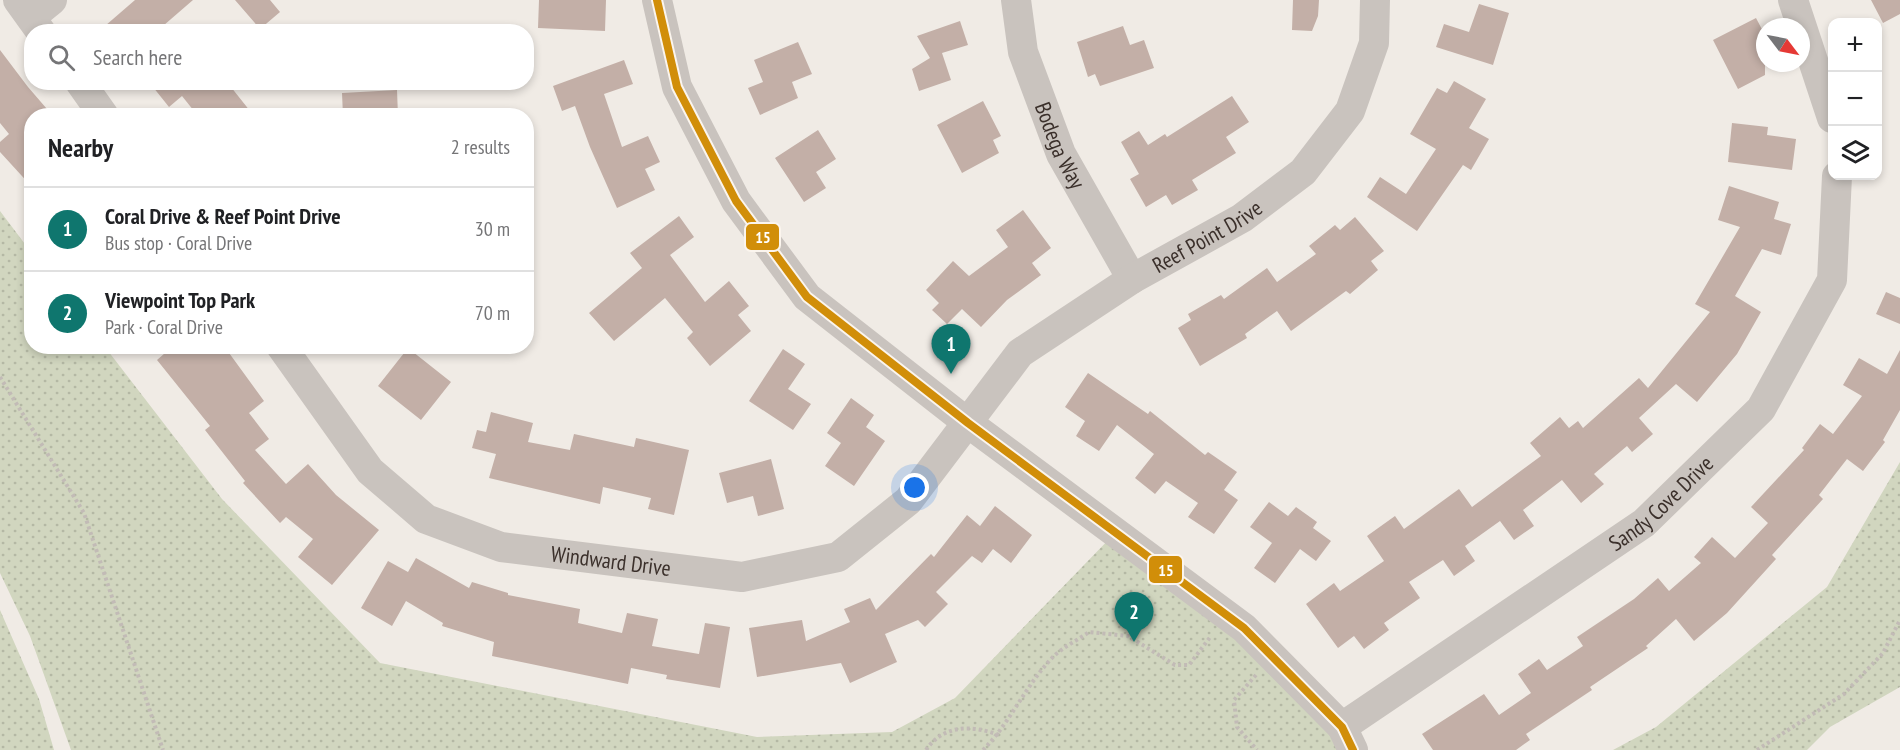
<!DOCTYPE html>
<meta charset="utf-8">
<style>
body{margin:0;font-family:"PT Sans Narrow",sans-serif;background:#f6f6f6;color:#202124}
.controls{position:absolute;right:18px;top:18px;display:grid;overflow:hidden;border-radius:12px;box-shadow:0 3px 9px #0003}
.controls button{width:54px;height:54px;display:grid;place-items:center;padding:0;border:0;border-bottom:2px solid #e0e0e0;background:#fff;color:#202124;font:30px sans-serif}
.compass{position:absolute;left:1756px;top:18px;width:54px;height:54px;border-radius:50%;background:#fff;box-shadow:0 3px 9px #0003;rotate:122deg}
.you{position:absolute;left:915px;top:488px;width:21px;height:21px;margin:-15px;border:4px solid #fff;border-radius:50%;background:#1a73e8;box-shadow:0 0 0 9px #1a73e833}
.badge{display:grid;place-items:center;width:39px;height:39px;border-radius:50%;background:#0f766e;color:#fff;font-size:20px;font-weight:700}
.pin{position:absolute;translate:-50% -50px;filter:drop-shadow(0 2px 3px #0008)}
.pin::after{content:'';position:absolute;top:32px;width:21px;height:18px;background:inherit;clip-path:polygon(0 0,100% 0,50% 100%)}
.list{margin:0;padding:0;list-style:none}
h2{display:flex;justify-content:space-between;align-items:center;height:78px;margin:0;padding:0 24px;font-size:26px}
h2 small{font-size:20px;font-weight:400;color:#757577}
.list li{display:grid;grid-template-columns:39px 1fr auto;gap:18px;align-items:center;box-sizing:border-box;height:84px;padding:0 24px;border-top:2px solid #e0e0e0}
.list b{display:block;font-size:22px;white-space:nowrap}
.list p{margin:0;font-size:20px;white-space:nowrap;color:#757577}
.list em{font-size:20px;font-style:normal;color:#757577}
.icon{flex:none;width:33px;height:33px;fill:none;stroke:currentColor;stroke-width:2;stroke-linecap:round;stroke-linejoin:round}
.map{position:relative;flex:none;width:1900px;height:750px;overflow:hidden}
.search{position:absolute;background:#fff;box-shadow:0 3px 9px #0003;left:24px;top:24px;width:510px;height:66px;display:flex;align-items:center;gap:15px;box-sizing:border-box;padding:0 21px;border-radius:24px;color:#757577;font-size:22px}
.panel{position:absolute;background:#fff;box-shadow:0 3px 9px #0003;left:24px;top:108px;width:510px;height:246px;border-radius:24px}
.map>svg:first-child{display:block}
</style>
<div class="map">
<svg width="1900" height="750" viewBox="0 0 1900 750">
<defs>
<pattern id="grass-dots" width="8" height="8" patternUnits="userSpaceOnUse" patternTransform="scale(1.5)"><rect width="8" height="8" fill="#d1d6bf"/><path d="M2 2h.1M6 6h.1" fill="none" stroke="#b4b8a4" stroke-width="1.8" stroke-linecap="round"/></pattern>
</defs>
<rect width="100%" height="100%" fill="#f0ebe5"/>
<path fill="url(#grass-dots)" d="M0 211 31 252 32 346 105 347 222 499 380 663 757 737 892 732 955 698 1116 532 1244 628 1353 750H71L30 636 0 573Z
M1900 462V687L1830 727 1807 750H1613L1656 727 1827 587Z
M0 610 39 699 54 750H0Z"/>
<path fill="#c3afa7" d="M135 0H193L156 32H98Z
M235 0H270L280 12 260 29Z
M539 0H606L605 31 538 28Z
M1293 0H1319L1318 16 1312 31 1292 30Z
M1871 0H1900V14L1883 23Z
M1479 4 1509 13 1493 65 1436 47 1444 24 1469 32Z
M1756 18 1765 35V75L1738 89 1713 40Z
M960 21 968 45 942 53 951 80 919 91 912 69 930 58 917 36Z
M1123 26 1130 45 1144 40 1154 68 1100 86 1095 74 1088 77 1077 42Z
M798 42 812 74 792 82 798 98 760 115 748 88 763 82 754 60Z
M0 50 28 87 53 116H32V187L0 152V142L9 134 0 123Z
M624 60 633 84 604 94 622 147 648 136 660 162 645 169 655 190 617 208 590 147 575 106 562 111 553 86Z
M1454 81 1486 99 1469 128 1489 139 1471 170 1463 165 1417 231 1367 197 1380 177 1406 194 1436 149 1410 134 1437 88 1447 93Z
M149 82H227L254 116H198L182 96 169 107Z
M397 90 398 116H343L342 93Z
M1232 96 1249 122 1226 137 1236 153 1192 180 1198 190 1172 205 1166 195 1146 207 1130 179 1139 174 1121 142 1139 131 1148 145 1165 134 1167 137Z
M983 101 1001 136 993 140 999 153 962 173 937 125Z
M1732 123 1768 127 1767 135 1796 139 1792 170 1728 162Z
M818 130 836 159 816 172 826 188 804 202 775 158Z
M1729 186 1779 202 1774 219 1791 224 1781 255 1762 249 1735 296 1761 312 1737 354 1697 402 1676 384 1639 418 1653 434 1632 452 1627 446 1594 474 1604 484 1581 503 1562 480 1523 510 1534 526 1514 540 1500 521 1465 546 1475 561 1454 576 1443 560 1409 582 1420 598 1384 623 1389 630 1364 649 1354 636 1338 648 1306 604 1334 583 1340 591 1384 561 1367 536 1395 516 1404 529 1459 489 1472 507 1541 456 1530 443 1560 417 1569 428 1578 421 1583 428 1639 378 1648 388 1710 312 1695 304 1740 227 1718 220Z
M1023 210 1051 248 1032 263 1041 275 1007 300 981 327 962 309 947 324 932 310 939 303 926 290 953 261 969 276 1008 247 996 230Z
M679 216 694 237 670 255 705 302 729 281 749 306 738 315 751 331 710 366 687 338 693 332 665 298 614 341 589 313 642 268 630 253Z
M1355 217 1384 251 1371 261 1378 270 1350 294 1346 291 1291 331 1277 311 1245 334 1247 338 1200 366 1178 328 1191 320 1188 314 1221 295 1224 299 1267 268 1277 282 1316 254 1309 246 1335 225 1340 230Z
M1886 292 1900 298V324L1876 314Z
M173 346H224L264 401 249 413 269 439 255 450 286 484 308 464 336 495 379 530 332 585 298 557 313 539 286 517 280 523 243 483 245 481 205 430 210 426 157 360Z
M408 348 451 382 421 420 378 386Z
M783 349 805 364 788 389 811 404 793 430 749 401Z
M1900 350V410L1883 440 1885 442 1863 471 1847 459 1819 495 1823 499 1772 555 1776 559 1727 613 1694 641 1676 619 1646 646 1648 648 1590 687 1592 690 1526 734 1530 740 1516 750H1433L1422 734 1484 694 1499 715 1531 693 1518 674 1539 659 1547 670 1583 646 1577 637 1634 599 1658 578 1669 591 1701 563 1694 557 1712 537 1735 558 1768 523 1751 507 1804 450 1802 448 1820 424 1833 434 1862 396 1843 385 1859 358 1887 374Z
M1088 373 1148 414 1150 411 1205 455 1208 452 1237 472 1224 490 1238 500 1214 534 1188 517 1198 503 1166 481 1155 494 1135 478 1154 454 1117 425 1099 451 1076 436 1085 421 1065 407Z
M851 398 874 415 866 427 885 441 854 486 825 466 841 443 827 433Z
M491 412 533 423 528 442 570 450 574 434 634 447 636 438 689 450 674 515 648 509 651 498 603 487 600 504 489 478 496 454 472 448 477 430 486 432Z
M771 459 784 509 758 516 753 496 727 503 719 473Z
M1269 502 1288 516 1296 507 1317 522 1313 528 1331 541 1316 561 1300 549 1275 583 1254 568 1272 543 1250 527Z
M995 506 1032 535 1011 563 993 549 982 563 972 556 936 592 948 604 925 627 918 620 885 634 897 662 850 683 841 663 757 677 749 628 802 620 806 641 850 622 844 609 870 598 876 610 931 554 934 557 967 515 980 526Z
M416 558 469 588 472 582 508 593V595L580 609 578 623 622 633 627 613 658 619 652 646 699 654 705 623 730 627 720 688 666 679 667 675 631 668 628 684 492 656 494 642 442 626 443 623 406 601 392 626 361 608 388 561 408 572Z"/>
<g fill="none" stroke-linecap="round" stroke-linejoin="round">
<path stroke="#c2bbb6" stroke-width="4" stroke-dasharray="3 3" stroke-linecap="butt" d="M0 377 84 513 163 750
M1256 675 1234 700 1237 727 1257 750
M926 750C944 724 972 725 999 735
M983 750C1011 722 1026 684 1054 656 1063 647 1078 640 1089 632L1128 636 1175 665H1189L1211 636
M1757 750 1844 694 1883 653 1900 620"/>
<g stroke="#c9c3be" stroke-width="30">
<path d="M18 0 41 32"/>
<path d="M657 0 677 87 736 201 807 297 968 423 1244 628 1342 727 1353 750"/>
<path id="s1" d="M1016 0 1023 52 1061 154 1132 279"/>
<path d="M1793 0 1832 118"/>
<path d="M31 17 52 0"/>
<path d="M80 82 104 116"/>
<path id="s2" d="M281 346 370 471 426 519 501 547 742 577 838 557 908 501 1020 353 1132 279 1242 218 1303 172 1350 111 1374 43 1375 0"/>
<path id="s3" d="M1342 727 1644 523 1761 409 1832 280 1837 176"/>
</g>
<g stroke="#fbf5ee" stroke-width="12">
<path id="bus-1" d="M657 0 677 87 736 201 807 297 968 423 1244 628 1342 727 1353 750"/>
</g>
<use href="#bus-1" stroke="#d18e09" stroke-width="8"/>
</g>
<g text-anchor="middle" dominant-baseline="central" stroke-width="5" stroke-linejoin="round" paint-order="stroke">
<g font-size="22" fill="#3b302b" stroke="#fbf5ee">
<text stroke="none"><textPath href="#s1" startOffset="153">Bodega Way</textPath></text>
<text stroke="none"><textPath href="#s2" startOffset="1144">Reef Point Drive</textPath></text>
<text stroke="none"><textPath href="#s3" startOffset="390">Sandy Cove Drive</textPath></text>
<text stroke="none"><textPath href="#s2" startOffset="418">Windward Drive</textPath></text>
</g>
</g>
<g stroke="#fbf5ee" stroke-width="2">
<rect x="745" y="223" width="35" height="28" rx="6" fill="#d18e09"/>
<rect x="1148" y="555" width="35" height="29" rx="6" fill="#d18e09"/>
</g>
<g font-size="16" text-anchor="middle" font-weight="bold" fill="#fff">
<text x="763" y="243">15</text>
<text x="1166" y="576">15</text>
</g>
</svg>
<div class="controls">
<button>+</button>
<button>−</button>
<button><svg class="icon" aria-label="layers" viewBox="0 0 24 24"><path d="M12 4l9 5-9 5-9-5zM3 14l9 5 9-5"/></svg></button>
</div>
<svg class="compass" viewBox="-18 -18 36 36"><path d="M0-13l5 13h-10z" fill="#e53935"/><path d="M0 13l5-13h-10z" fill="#757577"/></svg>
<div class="you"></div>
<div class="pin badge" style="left:951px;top:374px">1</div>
<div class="pin badge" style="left:1134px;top:642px">2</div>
<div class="search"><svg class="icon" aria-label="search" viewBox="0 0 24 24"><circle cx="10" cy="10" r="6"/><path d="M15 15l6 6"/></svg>Search here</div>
<section class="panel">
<h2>Nearby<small>2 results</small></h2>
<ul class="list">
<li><span class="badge">1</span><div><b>Coral Drive &amp; Reef Point Drive</b><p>Bus stop · Coral Drive</p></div><em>30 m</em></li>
<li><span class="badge">2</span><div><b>Viewpoint Top Park</b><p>Park · Coral Drive</p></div><em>70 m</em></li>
</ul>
</section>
</div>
